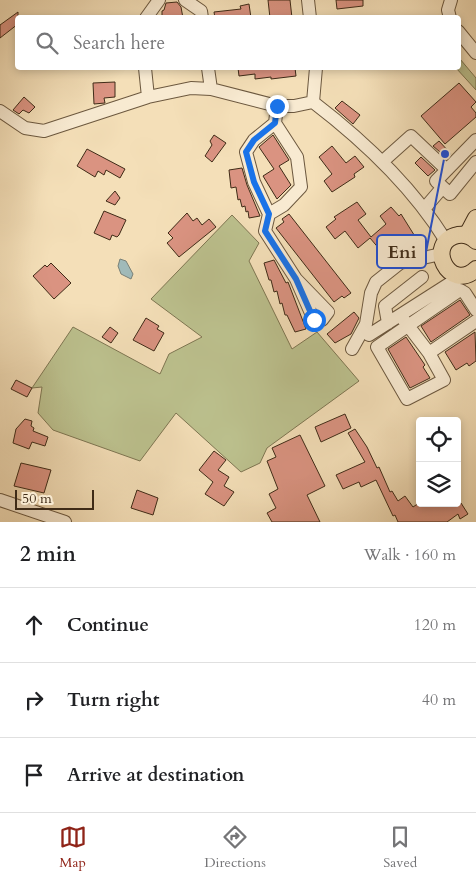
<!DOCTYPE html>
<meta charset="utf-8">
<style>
body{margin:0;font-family:Cardo,serif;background:#f2f2f2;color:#202124}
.controls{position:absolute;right:15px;bottom:15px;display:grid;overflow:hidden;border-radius:5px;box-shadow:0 2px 8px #0003}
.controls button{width:45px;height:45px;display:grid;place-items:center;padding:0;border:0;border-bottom:1px solid #e0e0e0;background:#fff;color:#202124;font:25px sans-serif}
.scale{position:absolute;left:15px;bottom:12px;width:79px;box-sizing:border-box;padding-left:5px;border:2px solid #3f2b17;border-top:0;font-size:14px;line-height:18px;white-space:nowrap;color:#3f2b17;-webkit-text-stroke:4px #f8ead1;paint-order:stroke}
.stop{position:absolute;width:15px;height:15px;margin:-11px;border:4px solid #1a73e8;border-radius:50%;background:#fff}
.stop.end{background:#1a73e8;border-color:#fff;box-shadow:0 1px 5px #0008}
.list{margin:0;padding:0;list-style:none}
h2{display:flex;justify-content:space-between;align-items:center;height:65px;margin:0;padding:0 20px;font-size:21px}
h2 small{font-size:16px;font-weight:400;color:#757577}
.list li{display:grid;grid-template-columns:32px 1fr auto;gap:15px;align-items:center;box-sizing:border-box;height:75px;padding:0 20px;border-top:1px solid #e0e0e0}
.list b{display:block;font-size:19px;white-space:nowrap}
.list em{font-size:16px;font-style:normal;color:#757577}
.icon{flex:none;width:28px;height:28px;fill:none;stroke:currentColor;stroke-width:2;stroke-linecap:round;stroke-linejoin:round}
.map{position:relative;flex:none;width:476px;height:522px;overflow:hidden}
.search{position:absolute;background:#fff;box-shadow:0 2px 8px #0003;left:15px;right:15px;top:15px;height:55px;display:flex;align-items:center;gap:12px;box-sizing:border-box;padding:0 18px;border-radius:5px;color:#757577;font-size:19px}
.sheet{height:290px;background:#fff}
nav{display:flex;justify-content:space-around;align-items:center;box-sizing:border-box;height:70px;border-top:1px solid #e0e0e0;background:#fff;font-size:14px;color:#757577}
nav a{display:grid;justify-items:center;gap:2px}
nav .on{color:#8f2418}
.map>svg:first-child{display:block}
</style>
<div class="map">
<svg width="476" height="522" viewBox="0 0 476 522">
<rect width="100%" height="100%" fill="#f4dfb8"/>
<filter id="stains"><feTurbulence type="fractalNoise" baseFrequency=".004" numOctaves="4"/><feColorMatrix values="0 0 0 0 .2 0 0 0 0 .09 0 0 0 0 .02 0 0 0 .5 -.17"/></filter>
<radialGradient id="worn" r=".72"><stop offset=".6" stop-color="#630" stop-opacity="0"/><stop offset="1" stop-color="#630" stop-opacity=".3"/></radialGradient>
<path fill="#bcc18e" stroke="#7e7652" d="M460 59 476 78V90L456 68H458Z
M232 215 259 243 249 261 292 349 317 332 359 381 267 448 260 463 241 472 176 413 140 461 53 430 38 413 42 387 32 388 73 327 160 374 169 354 202 337 151 299Z"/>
<path fill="#a0bab9" stroke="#798178" d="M120 259 126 261 133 274 131 279 121 274 118 266Z"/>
<path fill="#da9381" stroke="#3f2b17" d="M268 0H290L292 18H270Z
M336 0H363V6L337 9Z
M177 2 181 7 183 18H162V11L164 10 166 3Z
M249 4 251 18H215L214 12 241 9 240 6Z
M18 12V24L0 38V25Z
M238 68H295L296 76 271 79V77L255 79V74L239 76Z
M115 82V97L104 98 105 103 94 104 93 83Z
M459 83 476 102 471 107 476 113V117L445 144 421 116Z
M24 97 35 107 29 113 23 110 19 114 13 110Z
M342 101 360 115 353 124 335 108Z
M214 135 226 143 212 162 205 156 212 145 210 141Z
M273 135 289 160 279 166 291 185 277 199 263 176 274 169 259 147Z
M439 141 451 154 447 158 433 146Z
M332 146 346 163 355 156 364 167 354 174 355 177 332 192 324 181 332 174 319 157Z
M87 149 125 169 120 178 106 170 104 175 98 171 95 177 77 166Z
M421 157 435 170 428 176 415 163Z
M242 168 247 185 260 216 249 218 248 211 246 212 245 206 242 207 240 199 238 200 236 187 231 188 229 170Z
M115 191 120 198 115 205 106 201Z
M357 202 366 214 358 220 371 237 386 224 380 216 391 207 399 216 401 214 416 238 405 247 398 238 381 251 370 238 358 248 345 231 335 239 326 227 336 219 334 217Z
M104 211 126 220 119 235 117 237 112 235 110 240 94 233Z
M187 213 193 221 197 218 202 225 209 219 216 227 179 257 167 243 173 238 168 233Z
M289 214 351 293 344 298 342 296 334 302 276 228 284 222 282 219Z
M274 260 286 283 288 282 306 329 295 332 287 315H285L282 303 280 304 277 291 274 292 271 280H269L264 263Z
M51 263 71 283 54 299 33 276 45 265 47 267Z
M460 300 470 315 431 342 421 326Z
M354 312 359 318 351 334 335 343 327 334Z
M146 318 159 326 157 329 164 333 154 351 133 340Z
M110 327 118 333 111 343 102 337Z
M475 332 476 361 469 366 467 363 456 370 445 352Z
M406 337 425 365 423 367 430 378 410 388 388 349Z
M16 380 32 388 27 397 11 389Z
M345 414 351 428 321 442 315 427Z
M25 419 32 421 31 426 34 428 33 431 48 437 45 446 32 442 29 449 13 443 16 429Z
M355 429 367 447 377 468 379 467 390 492 392 491 398 501 405 496 413 507 419 503H461L468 514 460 519 458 514 447 522H398L395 515 393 516 376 480 361 487 359 482 343 489 336 475 365 462 348 433Z
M300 435 325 486 307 495 320 522H272L267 513 276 508 269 494 278 489 267 461 276 457 272 448Z
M214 451 226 460 218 470 229 477 224 486 234 492 224 506 205 494 213 482 199 470Z
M21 463 51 470 44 493 14 486Z
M137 490 158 498 153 515 131 508Z"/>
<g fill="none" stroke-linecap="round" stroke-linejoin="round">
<g stroke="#6c583f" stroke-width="14">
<path id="minor" d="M185 0 201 11 202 18
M308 0 310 18
M146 18 159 0
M450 18 448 10 451 0
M458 31 476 53
M145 68 148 97
M208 68 211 89
M313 102C364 141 412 186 446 241
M313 102 316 68
M0 111 25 128 44 131 148 97 191 88 211 89 277 106H294L313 102
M275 123 297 157 301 187 284 205 269 214 254 182 246 152 254 140 275 123 277 106
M476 140 436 181 450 194 476 162
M382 162 411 136 447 170
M424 209 442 188
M269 214 265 231 296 279 314 320H322L328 312 296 279
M403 319 429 353 476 321
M388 323 385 306 422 277
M369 335 463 275
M352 349 366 324 371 293 376 282 400 263 441 254
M429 353 444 380 407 399 377 347 460 290 465 293 476 310
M0 500 65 522"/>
</g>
<g stroke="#3f2b17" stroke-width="18">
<path id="major" d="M467 235 476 218
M476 241C471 236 465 234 458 235 424 242 449 294 476 269"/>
</g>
<use href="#minor" stroke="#f8ead1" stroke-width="12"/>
<use href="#major" stroke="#f4dfb8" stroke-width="16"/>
</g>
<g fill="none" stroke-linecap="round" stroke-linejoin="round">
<path stroke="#1a73e8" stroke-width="6" d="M277 106 275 123 254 140 246 152 254 182 269 214 265 231 296 279 314 320"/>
</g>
<path fill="none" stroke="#1d4ed8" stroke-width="2" d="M445 154L426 252"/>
<circle fill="#1d4ed8" stroke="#f8ead1" stroke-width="2" cx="445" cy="154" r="5"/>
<rect fill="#f8ead1" stroke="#1d4ed8" stroke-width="2" x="377" y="235" width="49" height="33" rx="5"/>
<g font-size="18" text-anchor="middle" font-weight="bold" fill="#3f2b17">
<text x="402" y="258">Eni</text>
</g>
<rect width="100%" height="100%" filter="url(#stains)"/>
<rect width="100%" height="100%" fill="url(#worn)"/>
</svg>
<div class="controls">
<button><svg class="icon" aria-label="locate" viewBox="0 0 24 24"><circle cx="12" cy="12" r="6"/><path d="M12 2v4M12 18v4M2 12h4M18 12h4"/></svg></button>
<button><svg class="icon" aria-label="layers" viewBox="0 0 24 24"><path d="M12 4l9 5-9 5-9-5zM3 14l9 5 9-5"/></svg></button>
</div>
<div class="scale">50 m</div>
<div class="stop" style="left:314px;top:320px"></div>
<div class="stop end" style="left:277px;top:106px"></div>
<div class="search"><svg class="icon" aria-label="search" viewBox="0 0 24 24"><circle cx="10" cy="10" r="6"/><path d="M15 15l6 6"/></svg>Search here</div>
</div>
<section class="sheet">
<h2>2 min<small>Walk · 160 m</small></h2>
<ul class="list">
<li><svg class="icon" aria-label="ahead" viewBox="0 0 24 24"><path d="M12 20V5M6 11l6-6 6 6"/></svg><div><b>Continue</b></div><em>120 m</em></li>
<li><svg class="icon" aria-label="right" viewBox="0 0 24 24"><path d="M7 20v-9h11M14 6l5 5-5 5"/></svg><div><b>Turn right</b></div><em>40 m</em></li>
<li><svg class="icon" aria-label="arrive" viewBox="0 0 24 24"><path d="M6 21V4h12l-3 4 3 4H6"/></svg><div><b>Arrive at destination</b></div></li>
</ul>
</section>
<nav>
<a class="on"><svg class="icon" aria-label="map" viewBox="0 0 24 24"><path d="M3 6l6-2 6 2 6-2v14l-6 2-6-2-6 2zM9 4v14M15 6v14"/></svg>Map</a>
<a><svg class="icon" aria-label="directions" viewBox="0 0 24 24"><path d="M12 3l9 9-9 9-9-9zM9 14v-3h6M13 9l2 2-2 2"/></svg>Directions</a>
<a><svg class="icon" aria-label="saved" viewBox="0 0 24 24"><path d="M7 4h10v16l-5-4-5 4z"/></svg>Saved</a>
</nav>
